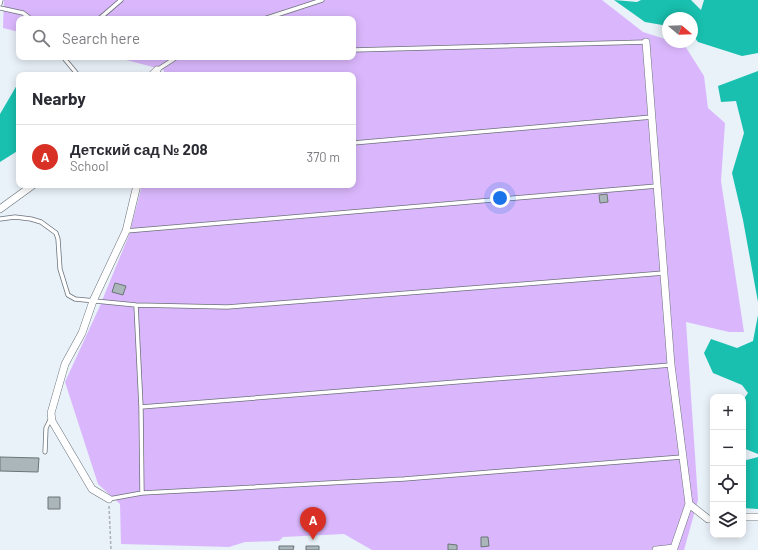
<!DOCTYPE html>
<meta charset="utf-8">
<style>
body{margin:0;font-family:Barlow,sans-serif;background:#f7f7f7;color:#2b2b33}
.controls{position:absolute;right:12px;bottom:12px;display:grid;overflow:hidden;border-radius:8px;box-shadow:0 2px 10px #0003}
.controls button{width:36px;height:36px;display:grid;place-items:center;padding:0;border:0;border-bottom:1px solid #e1e1e2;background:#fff;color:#2b2b33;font:20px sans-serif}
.compass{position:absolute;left:662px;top:12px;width:36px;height:36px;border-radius:50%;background:#fff;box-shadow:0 2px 10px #0003;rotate:109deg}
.you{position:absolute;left:500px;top:198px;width:14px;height:14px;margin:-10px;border:3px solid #fff;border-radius:50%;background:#1a73e8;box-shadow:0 0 0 6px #1a73e833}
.badge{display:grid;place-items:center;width:26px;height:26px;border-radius:50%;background:#d93025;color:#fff;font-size:13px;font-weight:700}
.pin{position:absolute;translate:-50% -33px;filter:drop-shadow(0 1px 2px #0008)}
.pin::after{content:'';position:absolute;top:21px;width:14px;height:12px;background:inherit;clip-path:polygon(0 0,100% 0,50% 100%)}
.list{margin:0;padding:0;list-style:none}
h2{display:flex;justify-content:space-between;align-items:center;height:52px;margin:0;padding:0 16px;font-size:17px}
h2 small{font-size:13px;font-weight:400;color:#7c7c81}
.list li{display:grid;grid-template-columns:26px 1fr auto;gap:12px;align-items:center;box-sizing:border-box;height:64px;padding:0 16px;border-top:1px solid #e1e1e2}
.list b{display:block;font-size:15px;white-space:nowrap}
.list p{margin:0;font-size:13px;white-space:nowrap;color:#7c7c81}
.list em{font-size:13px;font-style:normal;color:#7c7c81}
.icon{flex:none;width:22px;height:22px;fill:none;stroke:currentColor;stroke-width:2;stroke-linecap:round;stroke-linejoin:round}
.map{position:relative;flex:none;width:758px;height:550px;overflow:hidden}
.search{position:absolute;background:#fff;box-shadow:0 2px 10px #0003;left:16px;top:16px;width:340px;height:44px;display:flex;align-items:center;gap:10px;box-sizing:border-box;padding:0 14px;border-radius:8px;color:#7c7c81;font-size:15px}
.panel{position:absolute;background:#fff;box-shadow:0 2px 10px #0003;left:16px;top:72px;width:340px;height:116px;border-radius:8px}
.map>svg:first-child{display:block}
</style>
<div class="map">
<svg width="758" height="550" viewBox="0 0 758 550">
<rect width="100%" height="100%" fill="#e9f1f9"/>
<path fill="#dab7fc" d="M4 0H602L643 32 668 40V42L685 46 704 76 708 108 725 123 721 181 744 332H729L686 322 698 500 684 550H372L344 534 283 537 279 541 245 542 229 547 121 544 120 504 98 484 65 382 99 308 129 235 142 185H353V75H164V70L115 57H353V19H19V32L3 28Z"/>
<path fill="#19c0af" d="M614 0 637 2 641 0H691L701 10 704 0H758V53L742 56 698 42 692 34V18H668V26L645 22Z
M758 71V302L743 220 732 173 744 133 736 101 721 102 718 86Z
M19 84V150L0 162V114L17 85Z
M758 315V454L743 448V400L748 393 742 385 713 373 704 353 711 339 737 348 753 341Z
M758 457V509L743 508V461Z"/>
<path fill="#aab6b9" stroke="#6a7577" d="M607 194 608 202 600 203 599 195Z
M115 283 126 286 123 295 112 292Z
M0 457 39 458 38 472 0 471Z
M48 497H60V509H48Z
M481 537H488L489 546 481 547Z
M448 544 457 545V550H448Z
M279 546H294L293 550H279Z
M306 546H319V550H306Z"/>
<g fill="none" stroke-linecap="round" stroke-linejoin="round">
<g stroke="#6b7279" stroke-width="5">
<path id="service" d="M0 4 1 0
M0 8 23 13 31 19
M99 19 121 0
M264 19 322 0
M353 50 646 42
M63 57 78 75
M157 70 177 57
M353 143 652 117
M0 219 15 217 31 219 41 222 56 233 58 239 60 269 68 295 75 299 136 305 227 307 664 273
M126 231 657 186
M136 305 141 407 142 493
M141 407 671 365
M45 452 46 428 51 418
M109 499 142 493 404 479 682 457"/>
</g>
<g stroke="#6b7279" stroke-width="8">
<path id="minor" d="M646 42 671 365 689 504 674 548 656 550
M152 75 157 70
M0 209 33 185
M109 499 92 489 52 421 51 413 65 364 82 333 93 301 126 231 137 185
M689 504 708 519H713
M743 517H758"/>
</g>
<path stroke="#aab0b7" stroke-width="1.5" stroke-dasharray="3 2" stroke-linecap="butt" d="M109 506 111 550"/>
<use href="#service" stroke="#fff" stroke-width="3.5"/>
<use href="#minor" stroke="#fff" stroke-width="7"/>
</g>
</svg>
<div class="controls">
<button>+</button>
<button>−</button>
<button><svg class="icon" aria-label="locate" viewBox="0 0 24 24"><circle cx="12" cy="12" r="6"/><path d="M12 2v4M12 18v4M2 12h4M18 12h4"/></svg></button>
<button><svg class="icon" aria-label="layers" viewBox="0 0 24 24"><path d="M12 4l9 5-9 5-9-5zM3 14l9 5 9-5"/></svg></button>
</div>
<svg class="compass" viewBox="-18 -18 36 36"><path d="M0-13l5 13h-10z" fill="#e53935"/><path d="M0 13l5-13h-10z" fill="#7c7c81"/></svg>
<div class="you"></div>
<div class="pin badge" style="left:313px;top:540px">A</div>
<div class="search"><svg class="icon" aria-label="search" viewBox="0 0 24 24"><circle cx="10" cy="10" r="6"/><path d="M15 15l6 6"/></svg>Search here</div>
<section class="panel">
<h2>Nearby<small></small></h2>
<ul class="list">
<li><span class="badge">A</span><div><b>Детский сад № 208</b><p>School</p></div><em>370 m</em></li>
</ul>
</section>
</div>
